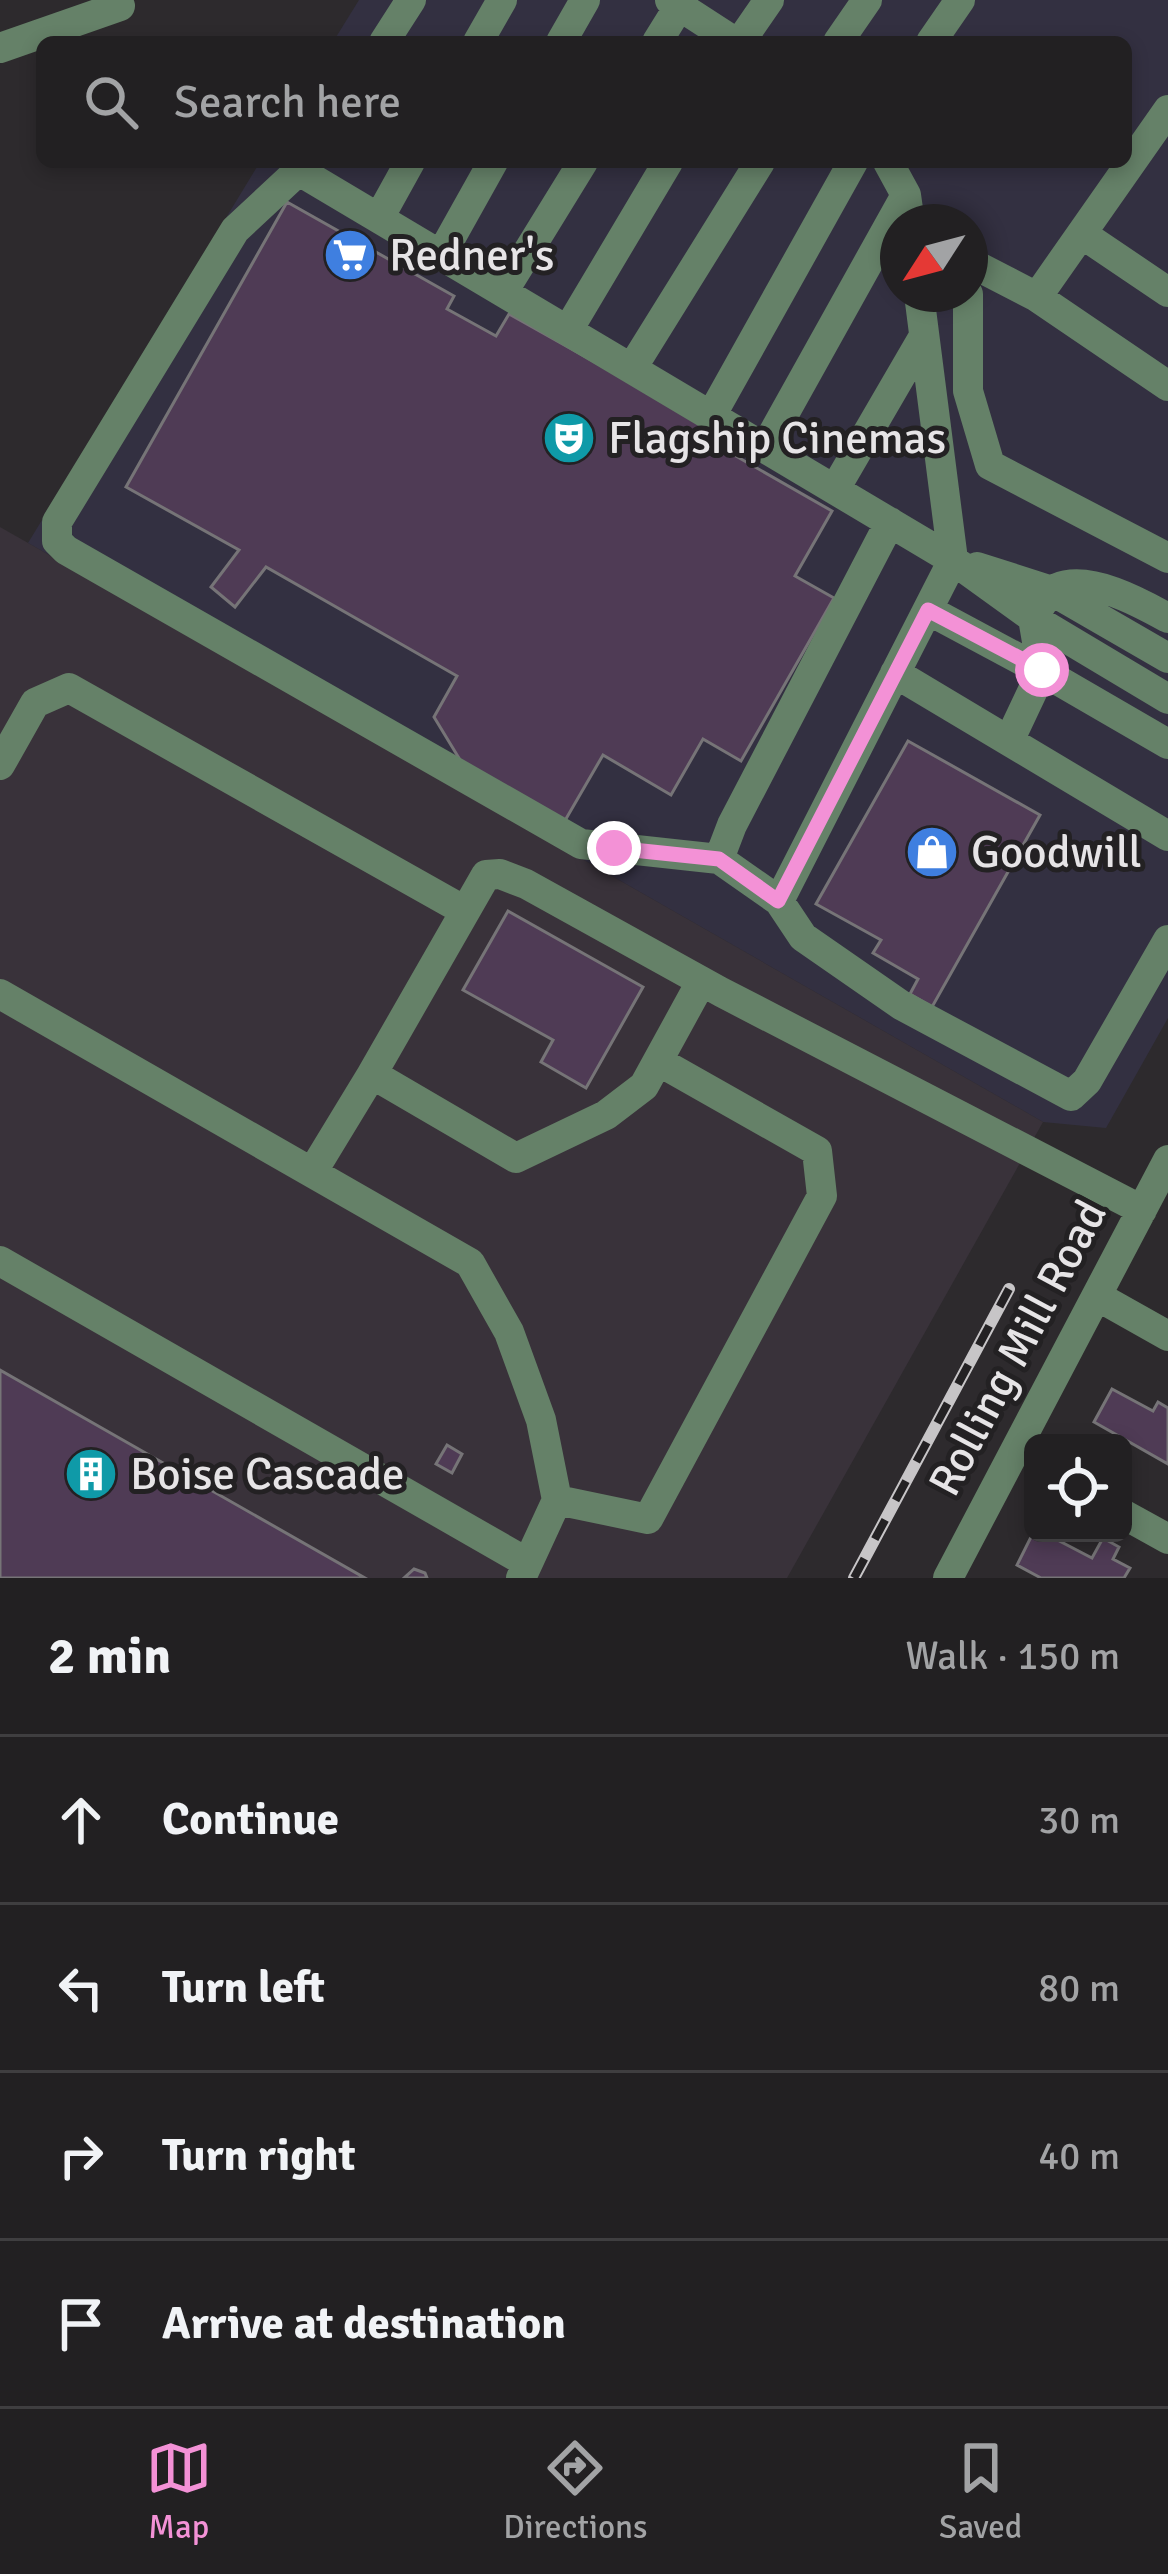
<!DOCTYPE html>
<meta charset="utf-8">
<style>
body{margin:0;font-family:Signika,sans-serif;background:#2e2d2f;color:#f1f3f6}
.controls{position:absolute;right:36px;bottom:36px;display:grid;overflow:hidden;border-radius:18px;box-shadow:0 6px 18px #0003}
.controls button{width:108px;height:108px;display:grid;place-items:center;padding:0;border:0;border-bottom:3px solid #3f3e40;background:#222022;color:#f1f3f6;font:60px sans-serif}
.compass{position:absolute;left:880px;top:204px;width:108px;height:108px;border-radius:50%;background:#222022;box-shadow:0 6px 18px #0003;rotate:234deg}
.stop{position:absolute;width:36px;height:36px;margin:-27px;border:9px solid #f391d6;border-radius:50%;background:#fff}
.stop.end{background:#f391d6;border-color:#fff;box-shadow:0 3px 12px #0008}
.list{margin:0;padding:0;list-style:none}
h2{display:flex;justify-content:space-between;align-items:center;height:156px;margin:0;padding:0 48px;font-size:51px}
h2 small{font-size:39px;font-weight:400;color:#a2a3a5}
.list li{display:grid;grid-template-columns:78px 1fr auto;gap:36px;align-items:center;box-sizing:border-box;height:168px;padding:0 48px;border-top:3px solid #3f3e40}
.list b{display:block;font-size:45px;white-space:nowrap}
.list em{font-size:39px;font-style:normal;color:#a2a3a5}
.icon{flex:none;width:66px;height:66px;fill:none;stroke:currentColor;stroke-width:2;stroke-linecap:round;stroke-linejoin:round}
.map{position:relative;flex:none;width:1168px;height:1578px;overflow:hidden}
.search{position:absolute;background:#222022;box-shadow:0 6px 18px #0003;left:36px;right:36px;top:36px;height:132px;display:flex;align-items:center;gap:30px;box-sizing:border-box;padding:0 42px;border-radius:18px;color:#a2a3a5;font-size:45px}
.sheet{height:828px;background:#222022}
nav{display:flex;justify-content:space-around;align-items:center;box-sizing:border-box;height:168px;border-top:3px solid #3f3e40;background:#222022;font-size:33px;color:#a2a3a5}
nav a{display:grid;justify-items:center;gap:6px}
nav .on{color:#f391d6}
.map>svg:first-child{display:block}
</style>
<div class="map">
<svg width="1168" height="1578" viewBox="0 0 1168 1578">
<rect width="100%" height="100%" fill="#2d2a2d"/>
<path fill="#333041" fill-rule="evenodd" d="M359 0H1168V1018L1106 1128 1043 1122 28 543 260 162H1126V42H333ZM898 222H970V294H898Z"/>
<path fill="#39323a" d="M0 527 1043 1122 787 1578H0Z"/>
<path fill="#4f3b55" stroke="#767477" stroke-width="3" d="M287 202 454 296 447 309 496 336 509 314 705 424 699 435 832 511 795 576 834 598 741 761 703 739 671 795 603 755 563 824 468 773 434 717 457 676 266 567 235 607 211 587 239 550 126 487Z
M908 741 1040 815 932 1007 910 994 918 979 873 953 881 940 816 904Z
M508 911 643 987 586 1088 541 1062 553 1040 463 990Z
M0 1370 365 1578H0Z
M1112 1389 1153 1411 1158 1402 1168 1408V1464L1094 1422Z
M447 1445 462 1454 452 1473 436 1464Z
M1033 1533H1044L1092 1558 1103 1538 1119 1547 1113 1559 1130 1568 1124 1578H1041L1017 1565Z
M414 1569 425 1573 427 1578H404Z"/>
<g fill="none" stroke-linecap="round" stroke-linejoin="round">
<path stroke="#658168" stroke-width="30" d="M670 0 735 42
M384 42 411 0
M478 42 502 0
M561 42 585 0
M657 42 683 0
M740 42 769 0
M838 42 867 0
M931 42 960 0
M0 48 120 6
M308 162 235 230 57 522V541L66 550 581 844 719 859
M888 162 906 195 909 216
M301 172 953 560 1036 620 1168 699
M379 218 410 162
M1082 234 1168 292
M441 255 493 162
M970 271 977 266 1037 297 1168 386
M503 292 583 162
M968 294V391L990 465 1168 558
M1037 297 1168 110
M568 330 668 162
M632 368 760 162
M711 416 853 162
M765 448 906 195
M835 489 924 336
M890 522 732 825 719 859 779 901 803 937 901 1005 1071 1096 1087 1081 1168 940
M977 567 1052 591 1168 658
M928 610 1042 671 1009 741
M1168 618C1141 603 1089 574 1057 588 1047 592 1039 609 1033 618L1042 671 1168 744
M895 673 1168 836
M0 765 35 703 69 688 465 911
M779 901 953 560 919 294
M701 982 644 1086 606 1115 516 1158 372 1074 486 875 500 874 526 884 721 992 1142 1210
M0 994 470 1263 509 1332 541 1420 557 1500 521 1578
M313 1171 372 1074
M0 1261 526 1562
M1097 1296 1168 1336
M557 1500 648 1519 822 1196 817 1151 658 1061
M1123 1514 1168 1539
M948 1578 1168 1160"/>
<g stroke="#c7c5c7" stroke-width="12">
<path id="rail" d="M854 1578 1009 1289"/>
</g>
<use href="#rail" stroke="#232123" stroke-width="8" stroke-dasharray="22" stroke-linecap="butt"/>
</g>
<g fill="none" stroke-linecap="round" stroke-linejoin="round">
<path stroke="#f391d6" stroke-width="15" d="M614 848 719 859 778 901 928 610 1042 670"/>
</g>
<defs>
<g id="supermarket-disc" transform="scale(2.7)"><circle r="9.5" fill="#3f7fe0" stroke="#232123"/><path d="M-6-5.5h2.5l.6 2H6L4.5 2H-2.5L-4.4-4H-6ZM-1.5 3.2a1.3 1.3 0 1 0 .1 0ZM3 3.2a1.3 1.3 0 1 0 .1 0Z" fill="#fff"/></g>
<g id="theatre-disc" transform="scale(2.7)"><circle r="9.5" fill="#0f9aa8" stroke="#232123"/><path d="M-5-5.5Q0-4 5-5.5V0Q5 5 0 6Q-5 5-5 0ZM-3.3-2.5H-1v1.5H-3.3ZM1-2.5H3.3v1.5H1ZM-2.8 1Q0 5.5 2.8 1Z" fill="#fff"/></g>
<g id="shop-disc" transform="scale(2.7)"><circle r="9.5" fill="#3f7fe0" stroke="#232123"/><path d="M-5-2.5h2.3a2.7 3.5 0 0 1 5.4 0H5L5.5 6h-11ZM-1.5-2.5h3a1.5 2.3 0 0 0-3 0Z" fill="#fff"/></g>
<g id="building-disc" transform="scale(2.7)"><circle r="9.5" fill="#0f9aa8" stroke="#232123"/><path d="M-4-6H4V6H1V3H-1V6H-4ZM-2.5-4.3h1.7v1.8h-1.7ZM.8-4.3h1.7v1.8H.8ZM-2.5-1h1.7V.8h-1.7ZM.8-1h1.7V.8H.8Z" fill="#fff"/></g>
</defs>
<g fill-rule="evenodd">
<use href="#supermarket-disc" x="350" y="255"/>
<use href="#theatre-disc" x="569" y="438"/>
<use href="#shop-disc" x="932" y="852"/>
<use href="#building-disc" x="91" y="1474"/>
</g>
<g text-anchor="middle" dominant-baseline="central" stroke-width="10" stroke-linejoin="round" paint-order="stroke">
<g font-size="45" fill="#e6e4e6" stroke="#232123" text-anchor="start">
<text x="389" y="255">Redner's</text>
<text x="608" y="438">Flagship Cinemas</text>
<text x="971" y="852">Goodwill</text>
<text x="130" y="1474">Boise Cascade</text>
</g>
<g font-size="45" fill="#e6e4e6" stroke="#232123">
<text transform="translate(1018 1348) rotate(-62)">Rolling Mill Road</text>
</g>
</g>
</svg>
<div class="controls">
<button><svg class="icon" aria-label="locate" viewBox="0 0 24 24"><circle cx="12" cy="12" r="6"/><path d="M12 2v4M12 18v4M2 12h4M18 12h4"/></svg></button>
</div>
<svg class="compass" viewBox="-18 -18 36 36"><path d="M0-13l5 13h-10z" fill="#e53935"/><path d="M0 13l5-13h-10z" fill="#a2a3a5"/></svg>
<div class="stop" style="left:1042px;top:670px"></div>
<div class="stop end" style="left:614px;top:848px"></div>
<div class="search"><svg class="icon" aria-label="search" viewBox="0 0 24 24"><circle cx="10" cy="10" r="6"/><path d="M15 15l6 6"/></svg>Search here</div>
</div>
<section class="sheet">
<h2>2 min<small>Walk · 150 m</small></h2>
<ul class="list">
<li><svg class="icon" aria-label="ahead" viewBox="0 0 24 24"><path d="M12 20V5M6 11l6-6 6 6"/></svg><div><b>Continue</b></div><em>30 m</em></li>
<li><svg class="icon" aria-label="left" viewBox="0 0 24 24"><path d="M17 20v-9H6M10 6l-5 5 5 5"/></svg><div><b>Turn left</b></div><em>80 m</em></li>
<li><svg class="icon" aria-label="right" viewBox="0 0 24 24"><path d="M7 20v-9h11M14 6l5 5-5 5"/></svg><div><b>Turn right</b></div><em>40 m</em></li>
<li><svg class="icon" aria-label="arrive" viewBox="0 0 24 24"><path d="M6 21V4h12l-3 4 3 4H6"/></svg><div><b>Arrive at destination</b></div></li>
</ul>
</section>
<nav>
<a class="on"><svg class="icon" aria-label="map" viewBox="0 0 24 24"><path d="M3 6l6-2 6 2 6-2v14l-6 2-6-2-6 2zM9 4v14M15 6v14"/></svg>Map</a>
<a><svg class="icon" aria-label="directions" viewBox="0 0 24 24"><path d="M12 3l9 9-9 9-9-9zM9 14v-3h6M13 9l2 2-2 2"/></svg>Directions</a>
<a><svg class="icon" aria-label="saved" viewBox="0 0 24 24"><path d="M7 4h10v16l-5-4-5 4z"/></svg>Saved</a>
</nav>
